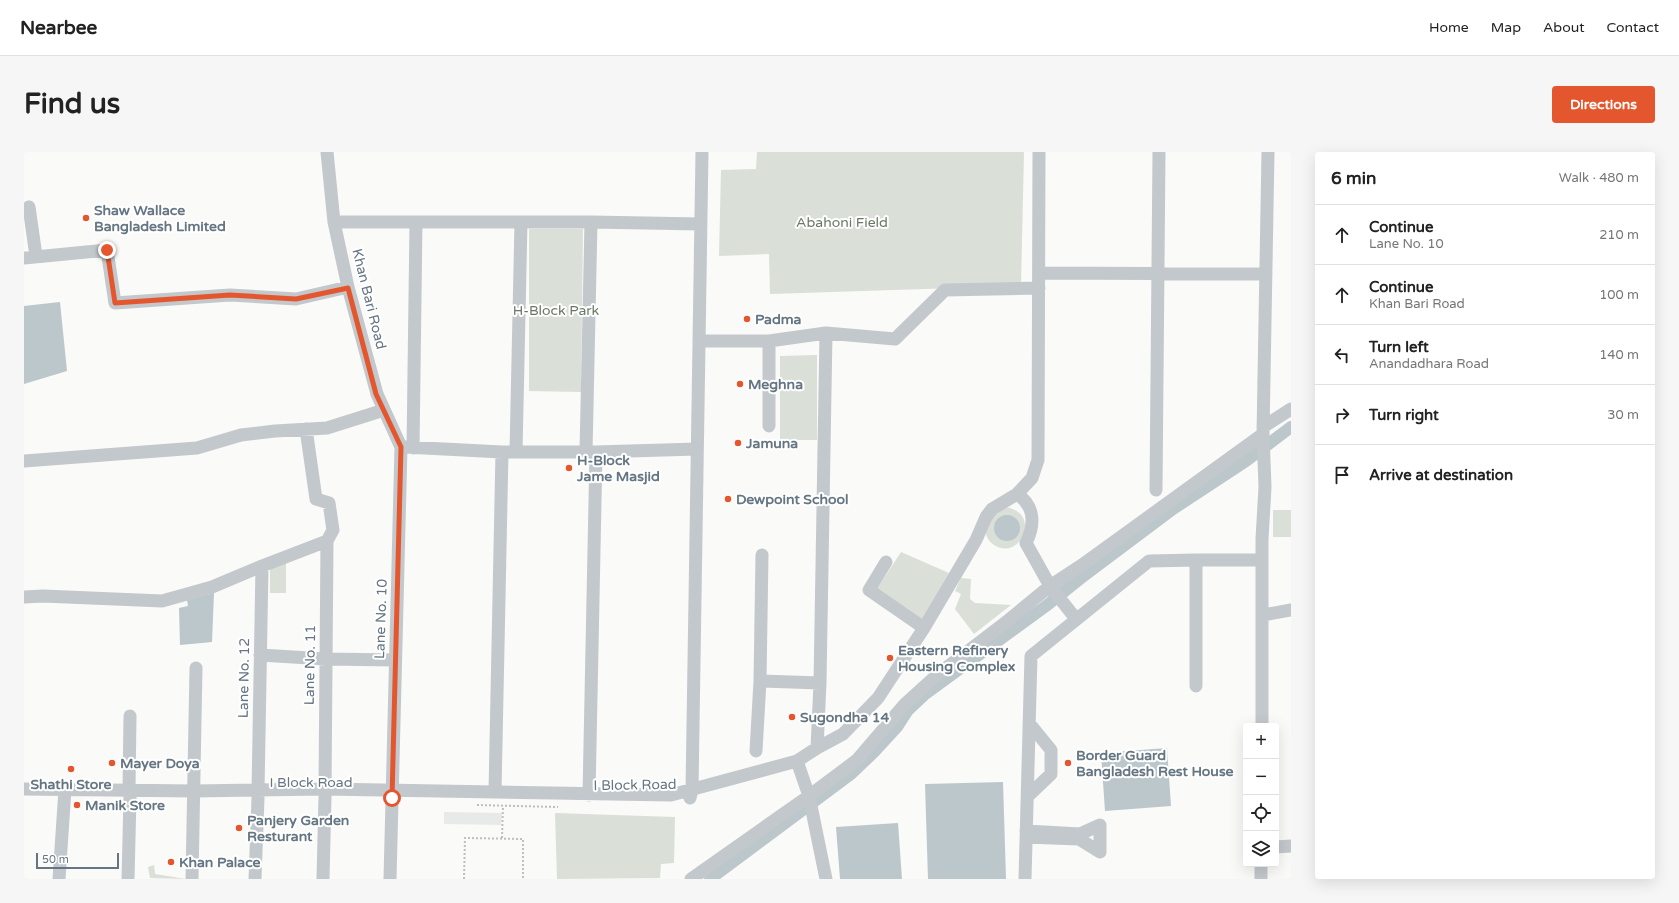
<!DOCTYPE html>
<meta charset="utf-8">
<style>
body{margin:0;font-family:"Varela Round",sans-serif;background:#f6f6f6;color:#222}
.controls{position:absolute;right:12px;bottom:12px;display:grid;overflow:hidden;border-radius:4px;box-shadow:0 4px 16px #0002}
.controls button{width:36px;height:36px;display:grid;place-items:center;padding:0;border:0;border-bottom:1px solid #e0e0e0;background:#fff;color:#222;font:20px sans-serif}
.scale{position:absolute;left:12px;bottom:10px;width:83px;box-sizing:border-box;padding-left:4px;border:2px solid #657683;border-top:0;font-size:11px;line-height:14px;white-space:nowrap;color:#657683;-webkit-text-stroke:3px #fff;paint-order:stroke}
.stop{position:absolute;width:12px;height:12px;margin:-9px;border:3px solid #e4572e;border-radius:50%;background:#fff}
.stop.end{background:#e4572e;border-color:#fff;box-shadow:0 1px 4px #0008}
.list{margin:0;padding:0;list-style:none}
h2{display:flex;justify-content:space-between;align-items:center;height:52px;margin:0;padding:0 16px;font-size:17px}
h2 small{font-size:13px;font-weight:400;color:#767676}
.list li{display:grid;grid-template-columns:26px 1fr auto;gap:12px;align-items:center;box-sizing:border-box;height:60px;padding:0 16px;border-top:1px solid #e0e0e0}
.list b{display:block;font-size:15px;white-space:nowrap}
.list p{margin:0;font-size:13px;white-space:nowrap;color:#767676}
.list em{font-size:13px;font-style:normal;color:#767676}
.icon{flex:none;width:22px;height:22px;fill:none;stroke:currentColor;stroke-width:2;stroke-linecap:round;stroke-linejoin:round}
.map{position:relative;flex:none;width:1267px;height:727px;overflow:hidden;border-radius:4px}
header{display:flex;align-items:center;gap:24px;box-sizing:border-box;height:56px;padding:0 20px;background:#fff;border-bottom:1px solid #e0e0e0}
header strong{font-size:19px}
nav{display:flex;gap:22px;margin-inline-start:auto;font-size:14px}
.intro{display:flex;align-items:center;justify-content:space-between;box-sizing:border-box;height:96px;padding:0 24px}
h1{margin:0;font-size:28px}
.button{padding:10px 18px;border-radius:4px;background:#e4572e;color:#fff;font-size:14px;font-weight:700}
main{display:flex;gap:24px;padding:0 24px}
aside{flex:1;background:#fff;border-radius:4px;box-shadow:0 4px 16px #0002}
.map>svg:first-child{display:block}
</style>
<header>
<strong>Nearbee</strong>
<nav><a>Home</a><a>Map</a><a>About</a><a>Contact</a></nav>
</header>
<div class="intro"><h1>Find us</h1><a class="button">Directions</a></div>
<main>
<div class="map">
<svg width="1267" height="727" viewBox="0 0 1267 727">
<rect width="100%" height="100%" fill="#fafaf8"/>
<path fill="#e8e9e9" d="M420 660 478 661 477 673 420 672Z"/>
<path fill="#dadfd7" d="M733 0H1000L997 134 746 142 745 102 695 104 697 18 732 17Z
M505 77H559L557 240 505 239Z
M793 203V288H756V204Z
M980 355C1019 359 997 410 970 393 963 388 960 381 961 372Z
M1249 358H1267V385H1249Z
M877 400 925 421 898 468 853 437Z
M262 408V441H246V415Z
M937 426 947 427 946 447 951 451 987 453 950 482 931 457 937 442 931 439Z
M531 661 651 665 650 711 637 712 636 726 533 727Z
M130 713 131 722 162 727 126 726 124 715Z"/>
<path fill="#bbc7cb" d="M36 150 43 219 0 232V154Z
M970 376a13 13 0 1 1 26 0a13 13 0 1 1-26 0Z
M190 441 188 490 156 493 155 456 164 454 163 448Z
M1143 596 1147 654 1081 659 1077 601Z
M979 630 982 727H904L901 632Z
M874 671 878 727H816L812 675Z"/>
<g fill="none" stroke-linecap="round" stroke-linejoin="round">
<path stroke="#bbc7cb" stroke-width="12" d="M686 727 827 622 850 600 873 575 884 558 900 543 1022 454 1057 426 1149 357 1222 309 1267 275"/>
<path stroke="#bbbfc2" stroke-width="2" stroke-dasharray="2 2" stroke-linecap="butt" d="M453 653 534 655
M478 686 479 654
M440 727 441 686 499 687V727"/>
<path stroke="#c3c8cc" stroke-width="13" d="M303 0 310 70 324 135 353 242 377 295 366 727
M5 55 12 104
M310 70H567
M0 106 83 98 91 151 206 143 272 147 324 135
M1015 121 1242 122
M675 189H745V274
M745 189 802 181 871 187 921 138 1015 136
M1239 275 1267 257
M282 277 292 347 305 351 309 378 303 389 301 637
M381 295 478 300
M389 296 392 70
M492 300 497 70
M562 300 567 70 676 72
M0 309 173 296 217 283 251 279 303 276 360 258
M1132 338 1135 0
M993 342C1011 354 1011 373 1002 391L1026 434 1052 467
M862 410 845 438 900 476
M0 445 19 444 138 449 188 435 238 414 303 389
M1239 463 1267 458
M236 503 302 507 371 508
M736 529 796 531 793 596
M796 531 802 181
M1172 534V408H1238
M1238 574V387L1241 335 1239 282 1244 0
M732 599 736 529 738 403
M773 609 785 644 802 727
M0 637 170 639 301 637 647 643 773 609 793 596 819 582 854 546 900 476 952 388 962 365 968 357 993 342 1008 326 1014 308 1015 0
M105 638 106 564
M234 639 238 414
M471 640 478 300H572
M565 643 572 300 673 297
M1003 645 1027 622V598L1005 571
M666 646 668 638 678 0
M1002 685 1055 687 1076 700V673L1056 682 1002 679
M1252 695 1267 694
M35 727 41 637
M104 727 106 645
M168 727 172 516
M231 727 234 646
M299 727 301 645
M667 727 785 644 833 608 881 552 913 523 981 471 1026 434 1058 413 1239 282
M1001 727 1007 504 1125 409 1172 408
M1237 727V712"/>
</g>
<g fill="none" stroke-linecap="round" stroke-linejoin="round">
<path stroke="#e4572e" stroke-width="5" d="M83 98 91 151 206 143 272 147 324 136 352 242 377 295 368 646"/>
</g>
<g fill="#e4572e" stroke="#fff" stroke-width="1.5">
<circle cx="62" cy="66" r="4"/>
<circle cx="723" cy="167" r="4"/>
<circle cx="716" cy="232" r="4"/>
<circle cx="714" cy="291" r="4"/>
<circle cx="545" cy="316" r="4"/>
<circle cx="704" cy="347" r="4"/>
<circle cx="866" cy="506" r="4"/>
<circle cx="768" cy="565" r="4"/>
<circle cx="88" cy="611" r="4"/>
<circle cx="1044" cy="611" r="4"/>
<circle cx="47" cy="617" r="4"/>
<circle cx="53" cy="653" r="4"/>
<circle cx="215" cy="676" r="4"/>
<circle cx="147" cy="710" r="4"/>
</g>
<g text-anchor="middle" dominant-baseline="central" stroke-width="4" stroke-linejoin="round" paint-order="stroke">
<g font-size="14" font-weight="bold" fill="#657683" stroke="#fff" text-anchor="start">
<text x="70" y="58">Shaw Wallace<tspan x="70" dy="16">Bangladesh Limited</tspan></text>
<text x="731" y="167">Padma</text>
<text x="724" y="232">Meghna</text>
<text x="722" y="291">Jamuna</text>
<text x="553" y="308">H-Block<tspan x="553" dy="16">Jame Masjid</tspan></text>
<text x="712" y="347">Dewpoint School</text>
<text x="874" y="498">Eastern Refinery<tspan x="874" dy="16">Housing Complex</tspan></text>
<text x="776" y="565">Sugondha 14</text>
<text x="1052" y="603">Border Guard<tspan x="1052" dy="16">Bangladesh Rest House</tspan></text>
<text x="96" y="611">Mayer Doya</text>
<text x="47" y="632" text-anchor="middle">Shathi Store</text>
<text x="61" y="653">Manik Store</text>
<text x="223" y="668">Panjery Garden<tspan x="223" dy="16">Resturant</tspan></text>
<text x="155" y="710">Khan Palace</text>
</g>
<g font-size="14" fill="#687a64" stroke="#fff">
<text x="818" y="70">Abahoni Field</text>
<text x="532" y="158">H-Block Park</text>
</g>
<g font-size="14" fill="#657683" stroke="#fff">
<text transform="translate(345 147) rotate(76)">Khan Bari Road</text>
<text transform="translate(357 467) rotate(-88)">Lane No. 10</text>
<text transform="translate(286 513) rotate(-89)">Lane No. 11</text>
<text transform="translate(220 526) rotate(-89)">Lane No. 12</text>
<text x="287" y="630">I Block Road</text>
<text transform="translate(611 633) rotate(-1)">I Block Road</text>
</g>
</g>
</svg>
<div class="controls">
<button>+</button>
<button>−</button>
<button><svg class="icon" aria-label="locate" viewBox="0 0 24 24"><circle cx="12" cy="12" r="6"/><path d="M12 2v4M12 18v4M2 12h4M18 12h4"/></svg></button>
<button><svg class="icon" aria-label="layers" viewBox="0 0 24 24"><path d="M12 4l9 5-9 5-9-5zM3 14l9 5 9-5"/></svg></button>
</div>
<div class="scale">50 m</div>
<div class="stop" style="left:368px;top:646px"></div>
<div class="stop end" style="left:83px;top:98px"></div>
</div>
<aside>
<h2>6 min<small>Walk · 480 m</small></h2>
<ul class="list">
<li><svg class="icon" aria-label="ahead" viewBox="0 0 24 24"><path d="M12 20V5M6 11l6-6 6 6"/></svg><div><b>Continue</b><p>Lane No. 10</p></div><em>210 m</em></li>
<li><svg class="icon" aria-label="ahead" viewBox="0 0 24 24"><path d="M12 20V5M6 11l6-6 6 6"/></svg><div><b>Continue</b><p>Khan Bari Road</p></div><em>100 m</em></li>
<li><svg class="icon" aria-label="left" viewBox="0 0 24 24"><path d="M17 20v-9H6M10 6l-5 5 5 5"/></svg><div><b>Turn left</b><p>Anandadhara Road</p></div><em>140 m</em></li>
<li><svg class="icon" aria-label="right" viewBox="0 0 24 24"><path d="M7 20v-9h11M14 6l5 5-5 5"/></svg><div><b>Turn right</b></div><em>30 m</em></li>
<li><svg class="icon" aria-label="arrive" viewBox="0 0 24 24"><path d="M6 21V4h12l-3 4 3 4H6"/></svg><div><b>Arrive at destination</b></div></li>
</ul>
</aside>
</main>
